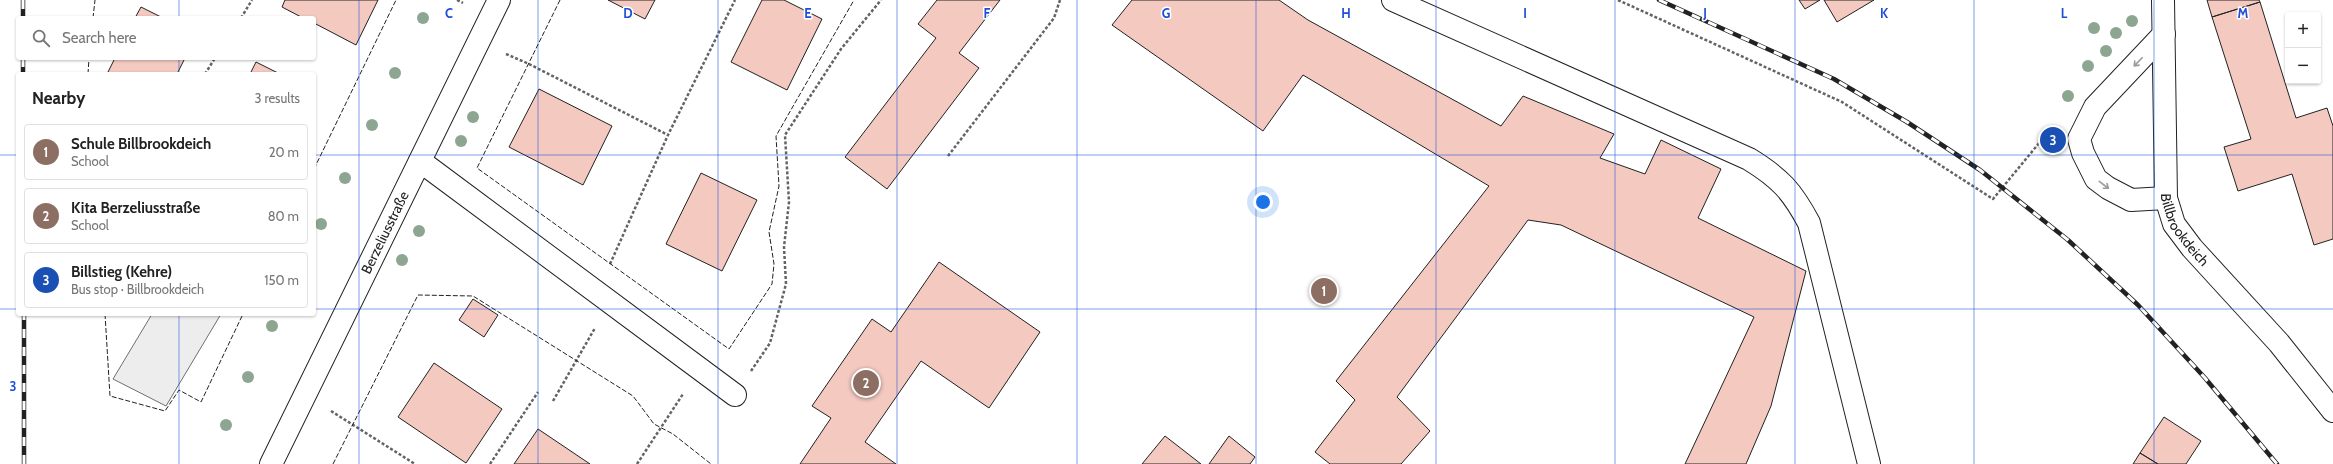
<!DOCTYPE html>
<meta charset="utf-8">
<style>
body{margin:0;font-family:Cabin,sans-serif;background:#f2f2f2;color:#222}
.controls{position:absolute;right:12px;top:12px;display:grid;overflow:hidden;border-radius:4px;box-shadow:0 1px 3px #0004}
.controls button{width:36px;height:36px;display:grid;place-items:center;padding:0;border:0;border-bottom:1px solid #e0e0e0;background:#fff;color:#222;font:20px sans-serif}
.you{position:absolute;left:1263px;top:202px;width:14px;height:14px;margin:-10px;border:3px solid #fff;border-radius:50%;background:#1a73e8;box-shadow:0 0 0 6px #1a73e833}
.badge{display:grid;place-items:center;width:26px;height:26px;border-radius:50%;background:#0b8043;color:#fff;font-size:13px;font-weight:700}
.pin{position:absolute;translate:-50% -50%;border:2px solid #fff;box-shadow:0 1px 4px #0006}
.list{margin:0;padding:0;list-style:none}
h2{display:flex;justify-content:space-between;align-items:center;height:52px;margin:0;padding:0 16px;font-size:17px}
h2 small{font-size:13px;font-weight:400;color:#767676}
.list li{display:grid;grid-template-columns:26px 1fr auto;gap:12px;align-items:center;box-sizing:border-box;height:56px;margin:0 8px 8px;padding:0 8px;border:1px solid #e0e0e0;border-radius:4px}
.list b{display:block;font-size:15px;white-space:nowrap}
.list p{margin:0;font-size:13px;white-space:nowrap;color:#767676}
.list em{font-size:13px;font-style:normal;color:#767676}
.icon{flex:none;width:22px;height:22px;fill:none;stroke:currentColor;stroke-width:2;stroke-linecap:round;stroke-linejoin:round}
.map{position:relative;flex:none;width:2333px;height:464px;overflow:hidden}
.search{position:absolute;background:#fff;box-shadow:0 1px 3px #0004;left:16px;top:16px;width:300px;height:44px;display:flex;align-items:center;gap:10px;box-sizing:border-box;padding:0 14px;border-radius:4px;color:#767676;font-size:15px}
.panel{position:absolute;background:#fff;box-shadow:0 1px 3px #0004;left:16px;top:72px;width:300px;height:244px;border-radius:4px}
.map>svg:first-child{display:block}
</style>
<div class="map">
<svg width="2333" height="464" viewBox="0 0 2333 464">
<rect width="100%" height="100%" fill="#fff"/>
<path fill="#ededed" stroke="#6f6f6f" d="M152 314H221L166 406 113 379Z"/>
<path fill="#f3c9c0" stroke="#222" d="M285 0H378L356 45 314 23V18H303L282 7Z
M608 0H655L645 19Z
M762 0H784L822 19 787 90 731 62Z
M937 0H1000L959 53 979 68 887 189 845 157 936 38 918 24Z
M1132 0H1279L1308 20 1501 126 1523 96 1614 134 1600 158 1645 174 1661 140 1721 169 1698 218 1806 271 1771 406 1746 464H1685L1754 317 1561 225 1528 220 1397 397 1430 431 1401 464H1330L1315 452 1355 400 1336 381 1489 186 1303 75 1263 131 1112 25Z
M1799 0H1820L1805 9Z
M1824 0H1874L1837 22Z
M2207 0H2259L2260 2 2212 17Z
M2260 2 2296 118 2327 108 2333 126V239L2314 245 2292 174 2238 191 2224 147 2251 139 2212 17Z
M141 7 163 18H135Z
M115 58H185L177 74H107Z
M256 62 280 74H250Z
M539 89 612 126 583 185 509 147Z
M701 173 757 200 722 271 666 244Z
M939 262 1040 332 989 408 921 361 865 442 896 464H800L831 418 812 406 872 319 891 332Z
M473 299 498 315 484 337 459 320Z
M434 363 502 409 466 463 398 417Z
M2164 417 2201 441 2186 464H2158L2140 453Z
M538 429 590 464H514Z
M1165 436 1201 464H1142Z
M1229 436 1255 457 1250 464H1209Z
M2140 453 2158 464H2133Z"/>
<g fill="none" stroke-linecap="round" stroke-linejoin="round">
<g stroke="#222" stroke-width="24">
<g id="minor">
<path d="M1393 0 1749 159C1780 178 1792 191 1809 223L1869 464"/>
<path id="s1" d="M2163 0 2166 198 2174 224 2192 248 2279 343 2333 411"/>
<path d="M2164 34 2095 107 2079 139 2083 153 2096 179 2108 188 2131 200 2166 198"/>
<path d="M420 161 735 395"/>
<path id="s2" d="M271 464 499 0"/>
</g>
</g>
<path stroke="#646464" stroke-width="2.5" stroke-dasharray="3 2" stroke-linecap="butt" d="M457 0 463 3
M1618 0 1842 102 1993 199 2049 131
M241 18 252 0
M506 54 529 64 668 135
M205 74 215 58
M948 156 1054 18 1060 0
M610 264 668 135 735 0
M751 371 770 343 786 284 784 247 789 202 785 135 841 49 881 0
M553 401 595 328
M331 411 415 464
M490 464 538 392
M637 464 683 394"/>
<use href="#minor" stroke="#fff" stroke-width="22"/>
<g stroke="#222" stroke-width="4.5">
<path id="rail" d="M23 0V18
M1659 0 1834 79 1907 122 1980 170 2068 240 2138 305 2205 378 2277 464
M23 58V74
M24 464V314"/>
</g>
<use href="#rail" stroke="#fff" stroke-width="3" stroke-dasharray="9" stroke-linecap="butt"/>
<path stroke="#222" stroke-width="1" stroke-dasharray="5 2" stroke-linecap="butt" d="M560 0 477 168 729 349 772 284 774 264 769 232 779 186 776 136 854 0
M93 18 95 0
M88 74 89 58
M314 169 396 0
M105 314 110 396 165 411 179 390 201 402 243 314
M333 464 418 295 473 296 633 396 654 424 673 434 711 464"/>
</g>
<g fill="#8da692">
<circle cx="423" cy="18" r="6"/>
<circle cx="2132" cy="21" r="6"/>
<circle cx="2094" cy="28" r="6"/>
<circle cx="2116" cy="33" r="6"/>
<circle cx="2106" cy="51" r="6"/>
<circle cx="2088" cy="66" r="6"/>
<circle cx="395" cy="73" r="6"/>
<circle cx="2068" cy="96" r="6"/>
<circle cx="473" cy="117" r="6"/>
<circle cx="372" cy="125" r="6"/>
<circle cx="461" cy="141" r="6"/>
<circle cx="345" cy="178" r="6"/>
<circle cx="321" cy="224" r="6"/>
<circle cx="419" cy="231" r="6"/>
<circle cx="402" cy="260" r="6"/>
<circle cx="272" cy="326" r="6"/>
<circle cx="248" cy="377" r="6"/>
<circle cx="226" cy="425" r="6"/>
</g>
<defs><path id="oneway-shaft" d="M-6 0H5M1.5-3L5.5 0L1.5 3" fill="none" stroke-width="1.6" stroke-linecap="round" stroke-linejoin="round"/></defs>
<g stroke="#9c9c9c">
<use href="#oneway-shaft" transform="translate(2138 62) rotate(134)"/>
<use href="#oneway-shaft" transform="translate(2104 185) rotate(37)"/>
</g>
<path fill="none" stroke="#1d4ed8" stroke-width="1" stroke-opacity="0.55" d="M179 0V18M359 0V464M538 0V464M718 0V464M897 0V464M1077 0V464M1256 0V464M1436 0V464M1615 0V464M1795 0V464M1974 0V464M2154 0V464M179 58V74M0 155H18M314 155H2333M0 309H18M314 309H2333M179 314V464"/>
<g text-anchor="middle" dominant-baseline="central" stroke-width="3" stroke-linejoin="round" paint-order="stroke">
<g font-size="14" fill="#222" stroke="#fff">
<text stroke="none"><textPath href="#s1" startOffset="235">Billbrookdeich</textPath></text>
<text stroke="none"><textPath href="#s2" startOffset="258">Berzeliusstraße</textPath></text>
</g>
</g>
<g font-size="13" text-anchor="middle" font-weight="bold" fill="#1d4ed8" stroke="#fff" stroke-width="3" stroke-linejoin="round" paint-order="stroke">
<text x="449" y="18">C</text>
<text x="628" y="18">D</text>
<text x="808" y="18">E</text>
<text x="987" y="18">F</text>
<text x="1166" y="18">G</text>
<text x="1346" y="18">H</text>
<text x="1525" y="18">I</text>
<text x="1705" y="18">J</text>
<text x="1884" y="18">K</text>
<text x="2064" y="18">L</text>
<text x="2243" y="18">M</text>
<text x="13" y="391">3</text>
</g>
</svg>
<div class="controls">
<button>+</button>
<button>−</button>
</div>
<div class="you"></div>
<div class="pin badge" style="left:1324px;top:291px;background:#8d6e63">1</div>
<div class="pin badge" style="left:866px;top:383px;background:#8d6e63">2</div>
<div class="pin badge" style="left:2053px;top:140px;background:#1a4fb4">3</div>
<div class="search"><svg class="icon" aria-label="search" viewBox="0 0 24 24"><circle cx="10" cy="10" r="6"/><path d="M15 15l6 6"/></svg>Search here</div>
<section class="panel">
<h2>Nearby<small>3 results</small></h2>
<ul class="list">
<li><span class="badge" style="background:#8d6e63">1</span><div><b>Schule Billbrookdeich</b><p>School</p></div><em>20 m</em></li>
<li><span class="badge" style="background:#8d6e63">2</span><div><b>Kita Berzeliusstraße</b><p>School</p></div><em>80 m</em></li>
<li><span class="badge" style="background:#1a4fb4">3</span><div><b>Billstieg (Kehre)</b><p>Bus stop · Billbrookdeich</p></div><em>150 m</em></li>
</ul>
</section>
</div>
